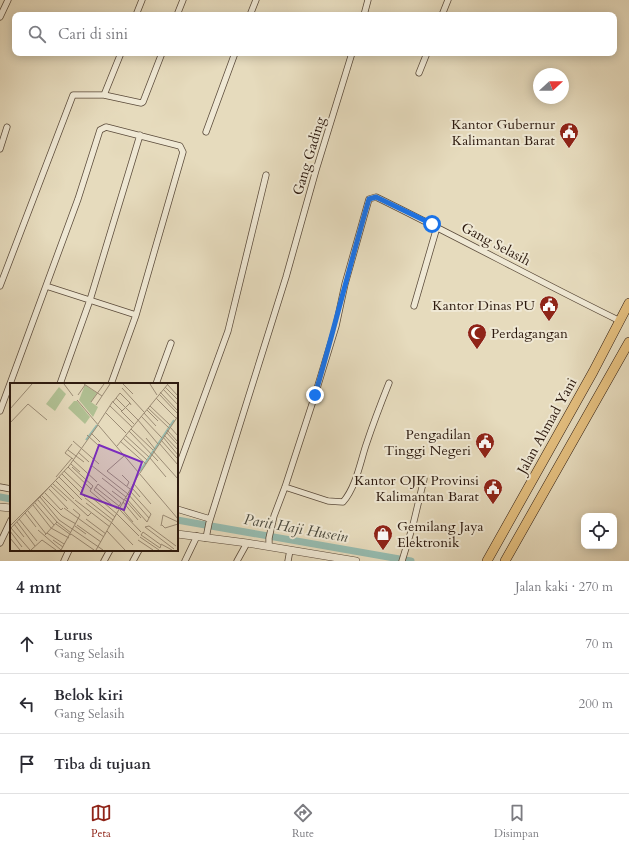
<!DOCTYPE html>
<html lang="id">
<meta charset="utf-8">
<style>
body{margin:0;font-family:Cardo,serif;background:#f7f7f7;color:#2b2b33}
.controls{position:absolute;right:12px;bottom:12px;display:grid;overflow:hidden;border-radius:8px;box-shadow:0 2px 10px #0003}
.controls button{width:36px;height:36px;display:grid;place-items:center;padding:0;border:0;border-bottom:1px solid #e1e1e2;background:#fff;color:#2b2b33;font:20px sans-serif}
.compass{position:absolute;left:533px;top:68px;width:36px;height:36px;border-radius:50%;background:#fff;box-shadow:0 2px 10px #0003;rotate:69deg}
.stop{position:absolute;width:12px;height:12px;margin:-9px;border:3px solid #1a73e8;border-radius:50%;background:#fff}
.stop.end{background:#1a73e8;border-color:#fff;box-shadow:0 1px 4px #0008}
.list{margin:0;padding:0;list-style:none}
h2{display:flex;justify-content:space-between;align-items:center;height:52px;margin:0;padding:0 16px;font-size:17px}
h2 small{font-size:13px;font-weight:400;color:#7c7c81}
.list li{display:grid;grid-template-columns:26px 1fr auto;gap:12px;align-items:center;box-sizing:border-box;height:60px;padding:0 16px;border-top:1px solid #e1e1e2}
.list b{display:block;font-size:15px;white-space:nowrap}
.list p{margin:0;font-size:13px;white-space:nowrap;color:#7c7c81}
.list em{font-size:13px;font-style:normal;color:#7c7c81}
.icon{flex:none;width:22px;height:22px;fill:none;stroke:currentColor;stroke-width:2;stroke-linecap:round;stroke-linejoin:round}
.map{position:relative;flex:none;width:629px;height:561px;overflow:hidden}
.search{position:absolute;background:#fff;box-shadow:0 2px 10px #0003;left:12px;right:12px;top:12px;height:44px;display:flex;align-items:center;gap:10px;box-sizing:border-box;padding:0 14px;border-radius:8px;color:#7c7c81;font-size:15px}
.sheet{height:232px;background:#fff}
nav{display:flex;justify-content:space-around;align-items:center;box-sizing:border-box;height:56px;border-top:1px solid #e1e1e2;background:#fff;font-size:11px;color:#7c7c81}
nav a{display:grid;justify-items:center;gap:2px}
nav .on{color:#8f2418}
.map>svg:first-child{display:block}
</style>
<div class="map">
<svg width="629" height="561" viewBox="0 0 629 561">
<rect width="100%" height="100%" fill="#e6dbbd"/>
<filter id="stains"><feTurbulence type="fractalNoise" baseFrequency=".005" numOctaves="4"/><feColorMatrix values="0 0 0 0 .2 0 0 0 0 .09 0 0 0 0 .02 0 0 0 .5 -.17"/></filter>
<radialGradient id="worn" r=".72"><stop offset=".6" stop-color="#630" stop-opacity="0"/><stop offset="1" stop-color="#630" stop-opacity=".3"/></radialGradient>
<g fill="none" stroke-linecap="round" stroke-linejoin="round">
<path stroke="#96bbaf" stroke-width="7" d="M0 497 11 499
M177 520 411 561"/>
<g stroke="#5a4a3a" stroke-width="7">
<path id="minor" d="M136 15 142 0
M177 15 183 0
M250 15 256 0
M364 15 368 0
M442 15 448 0
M0 17 8 0
M419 73 427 53
M104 95 121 53
M206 132 235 53
M0 149 7 127
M0 286 73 95H104L141 103 143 102 162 53
M46 286 136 315
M414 306 437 227
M60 384 90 300 140 135
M156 384 171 343
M0 411 78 199 100 130 106 127 180 146 183 152 136 315 111 384
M177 471 228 331 266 175
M0 487 11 489
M285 487 328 501 343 502C356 487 360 463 366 445 373 424 381 403 389 383
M177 509 210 519
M206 538 209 523 286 277 316 170 352 53
M0 543 11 520
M269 546V538L274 516 285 487 315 395 336 326 345 284 369 199 376 197C458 237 538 281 620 321
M64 561 69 550
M104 561 110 550
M133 561 139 550
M185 561 197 536
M237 561 247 543
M288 561 290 550
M402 561 413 525 424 479"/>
</g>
<g stroke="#5a4a3a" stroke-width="8">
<path id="tertiary" d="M0 507 11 508
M177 534 247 543 356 561"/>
</g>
<g stroke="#2c190e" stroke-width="10">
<path id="trunk" d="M487 561 593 372 629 303
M505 561C546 488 588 415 629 342"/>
</g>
<use href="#minor" stroke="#efe8d4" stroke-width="5.5"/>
<use href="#tertiary" stroke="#efe8d4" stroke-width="7"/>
<use href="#trunk" stroke="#e3be7e" stroke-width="9"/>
</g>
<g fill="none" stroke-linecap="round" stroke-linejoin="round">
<path stroke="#1a73e8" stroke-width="5" d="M315 395C334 330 350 264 369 199L376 197 432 224"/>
</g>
<defs>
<g id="civic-pin" transform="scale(1)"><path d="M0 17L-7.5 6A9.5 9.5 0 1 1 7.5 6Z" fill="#8f2418" stroke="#efe8d4"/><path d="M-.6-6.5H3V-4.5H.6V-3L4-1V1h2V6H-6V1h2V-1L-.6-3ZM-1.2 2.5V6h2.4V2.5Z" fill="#fff"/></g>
<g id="mosque-pin" transform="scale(1)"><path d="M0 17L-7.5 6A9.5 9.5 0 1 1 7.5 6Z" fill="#8f2418" stroke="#efe8d4"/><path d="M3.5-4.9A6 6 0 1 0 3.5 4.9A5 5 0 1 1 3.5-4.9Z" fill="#fff"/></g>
<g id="shop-pin" transform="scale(1)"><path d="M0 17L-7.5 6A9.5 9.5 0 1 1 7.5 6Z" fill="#8f2418" stroke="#efe8d4"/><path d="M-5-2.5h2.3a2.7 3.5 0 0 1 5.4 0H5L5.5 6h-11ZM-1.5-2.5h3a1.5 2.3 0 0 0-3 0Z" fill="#fff"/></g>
</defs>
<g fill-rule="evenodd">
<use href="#civic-pin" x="569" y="132"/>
<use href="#civic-pin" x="549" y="305"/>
<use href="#mosque-pin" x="477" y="333"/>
<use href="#civic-pin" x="485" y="442"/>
<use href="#civic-pin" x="493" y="488"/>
<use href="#shop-pin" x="383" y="534"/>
</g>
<g text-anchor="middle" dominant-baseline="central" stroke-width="4" stroke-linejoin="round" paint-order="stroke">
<g font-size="14" fill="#2c190e" stroke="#efe8d4" text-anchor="end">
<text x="555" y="124">Kantor Gubernur<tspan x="555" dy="16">Kalimantan Barat</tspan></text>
<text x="535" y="305">Kantor Dinas PU</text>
<text x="491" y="333" text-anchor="start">Perdagangan</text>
<text x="471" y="434">Pengadilan<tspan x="471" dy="16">Tinggi Negeri</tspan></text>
<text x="479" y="480">Kantor OJK Provinsi<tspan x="479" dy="16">Kalimantan Barat</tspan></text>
<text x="397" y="526" text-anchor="start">Gemilang Jaya<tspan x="397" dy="16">Elektronik</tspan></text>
</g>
<g font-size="14" fill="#2c190e" stroke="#efe8d4">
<text transform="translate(309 156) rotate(-73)">Gang Gading</text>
<text transform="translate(496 244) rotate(28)">Gang Selasih</text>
<text transform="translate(547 426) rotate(-61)">Jalan Ahmad Yani</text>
</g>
<g font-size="15" font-style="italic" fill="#4c4a3e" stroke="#efe8d4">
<text transform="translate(296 528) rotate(10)">Parit Haji Husein</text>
</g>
</g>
<g transform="translate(10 383)">
<rect width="168" height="168" fill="#e6dbbd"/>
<path d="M75 2 87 10 81 19 88 24 83 34 69 17ZM49 4 56 11 45 28 36 21Z" fill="#b1c194"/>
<path d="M64 18H67L80 34 75 41 58 25Z" fill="#b1c194"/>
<path fill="none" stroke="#96bbaf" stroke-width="2" d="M76 57 87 42M130 88 164 37"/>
<path fill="none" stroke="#9c8d77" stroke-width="1" d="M54 1 63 13M74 1 92 13M113 1 123 11M140 1 147 12M157 1 168 13M155 4 168 17M112 5 134 29M153 6 168 22M150 9 168 28M149 11 168 31M68 12 75 2M106 15 128 37M146 15 166 35M67 17 168 136M81 19 94 1M120 20 112 28 103 19 110 10 120 20 121 22M86 22 100 1M100 23 122 44M140 23 160 42M138 25 159 45M0 26 22 1M137 27 148 38M111 28 124 41M96 30 116 50M134 30 146 43M131 33 152 55M128 37 148 61M0 40 18 21 37 37M88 41 103 18M160 44 168 53M121 46 143 67M157 47 168 59M119 48 148 78M156 49 168 62M81 50 90 59M77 52 88 62M115 52 139 74M154 52 168 67M153 54 168 72M113 55 137 77M136 55 145 66M151 57 167 75M63 58 89 81M110 58 136 81M149 60 168 82M62 61 55 70 63 76M107 63 158 1M58 67 74 79M143 68 168 96M68 69 79 79M114 73 97 88 120 106M140 75 156 94M63 77 87 99M61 81 70 89M81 82 118 111M58 84 81 106M62 84 83 103 80 108 107 131M54 88 72 105M130 90 168 33M52 91 75 114M112 92 119 99 117 103M46 94 62 75M49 94 72 117M92 95 116 114M46 98 64 116M43 101 78 133 81 130M88 101 111 120 107 126 84 107ZM124 101 141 121M41 103 57 118M85 104 109 123M122 105 130 114M39 106 58 126M102 108 114 117M35 110 51 127 53 125M118 111 139 135 141 131 120 108M32 113 52 133 66 141M30 114 49 137 93 167M81 114 105 134M75 115 103 137M116 115 137 139 139 135M28 117 47 139M65 117 100 144M115 117 131 135M113 119 128 137M25 120 44 142M76 120 102 140M23 122 41 145 59 155M54 125 94 154M111 125 123 139M110 127 131 149M18 128 36 151M15 130 26 144M107 131 129 153M9 136 27 158M76 136 96 151M7 139 25 163M47 139 61 150M102 140 123 162M4 141 14 154M46 141 61 152M67 142 91 159M152 142 155 145 168 141M0 143 48 95M65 143 76 151M151 143 153 132 168 139M1 145 20 167M0 146 59 83 88 42M28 147 51 167M0 148 12 164M97 148 115 167M133 149 151 162 150 165 131 152ZM37 150 54 161M61 151 84 167M35 152 47 139M130 154 149 167M0 155 10 167M43 157 53 164M128 157 143 167M151 161 162 167M164 166 135 144 139 143 166 163M21 167 32 157 46 167M51 167 70 132 63 126M86 167 129 91"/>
<path fill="#7b2cbf" fill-opacity="0.15" stroke="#7b2cbf" stroke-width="2" d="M89 62 132 79 114 127 71 111Z"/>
<rect width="168" height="168" fill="none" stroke="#2c190e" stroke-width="2"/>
</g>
<rect width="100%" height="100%" filter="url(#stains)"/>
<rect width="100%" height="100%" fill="url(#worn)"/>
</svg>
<div class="controls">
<button><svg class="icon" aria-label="locate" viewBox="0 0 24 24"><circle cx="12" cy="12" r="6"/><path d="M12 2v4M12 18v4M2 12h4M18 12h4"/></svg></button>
</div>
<svg class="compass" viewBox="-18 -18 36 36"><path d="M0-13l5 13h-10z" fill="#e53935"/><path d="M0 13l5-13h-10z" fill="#7c7c81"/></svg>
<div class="stop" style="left:432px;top:224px"></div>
<div class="stop end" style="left:315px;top:395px"></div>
<div class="search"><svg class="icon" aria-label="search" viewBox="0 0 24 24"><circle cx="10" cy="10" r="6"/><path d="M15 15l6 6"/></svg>Cari di sini</div>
</div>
<section class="sheet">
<h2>4 mnt<small>Jalan kaki · 270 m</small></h2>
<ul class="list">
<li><svg class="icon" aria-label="ahead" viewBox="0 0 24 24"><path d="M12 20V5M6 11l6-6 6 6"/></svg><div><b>Lurus</b><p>Gang Selasih</p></div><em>70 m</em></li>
<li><svg class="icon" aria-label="left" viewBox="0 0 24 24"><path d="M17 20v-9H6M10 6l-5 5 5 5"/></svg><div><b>Belok kiri</b><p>Gang Selasih</p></div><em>200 m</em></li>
<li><svg class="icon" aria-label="arrive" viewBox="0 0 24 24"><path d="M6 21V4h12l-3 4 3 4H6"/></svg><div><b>Tiba di tujuan</b></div></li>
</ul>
</section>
<nav>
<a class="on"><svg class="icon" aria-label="map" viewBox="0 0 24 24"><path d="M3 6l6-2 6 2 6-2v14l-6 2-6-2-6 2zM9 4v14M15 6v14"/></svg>Peta</a>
<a><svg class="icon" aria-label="directions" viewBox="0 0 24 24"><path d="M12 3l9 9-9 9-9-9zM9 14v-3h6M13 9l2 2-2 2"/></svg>Rute</a>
<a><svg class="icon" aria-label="saved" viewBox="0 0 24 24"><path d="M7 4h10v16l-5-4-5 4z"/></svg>Disimpan</a>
</nav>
